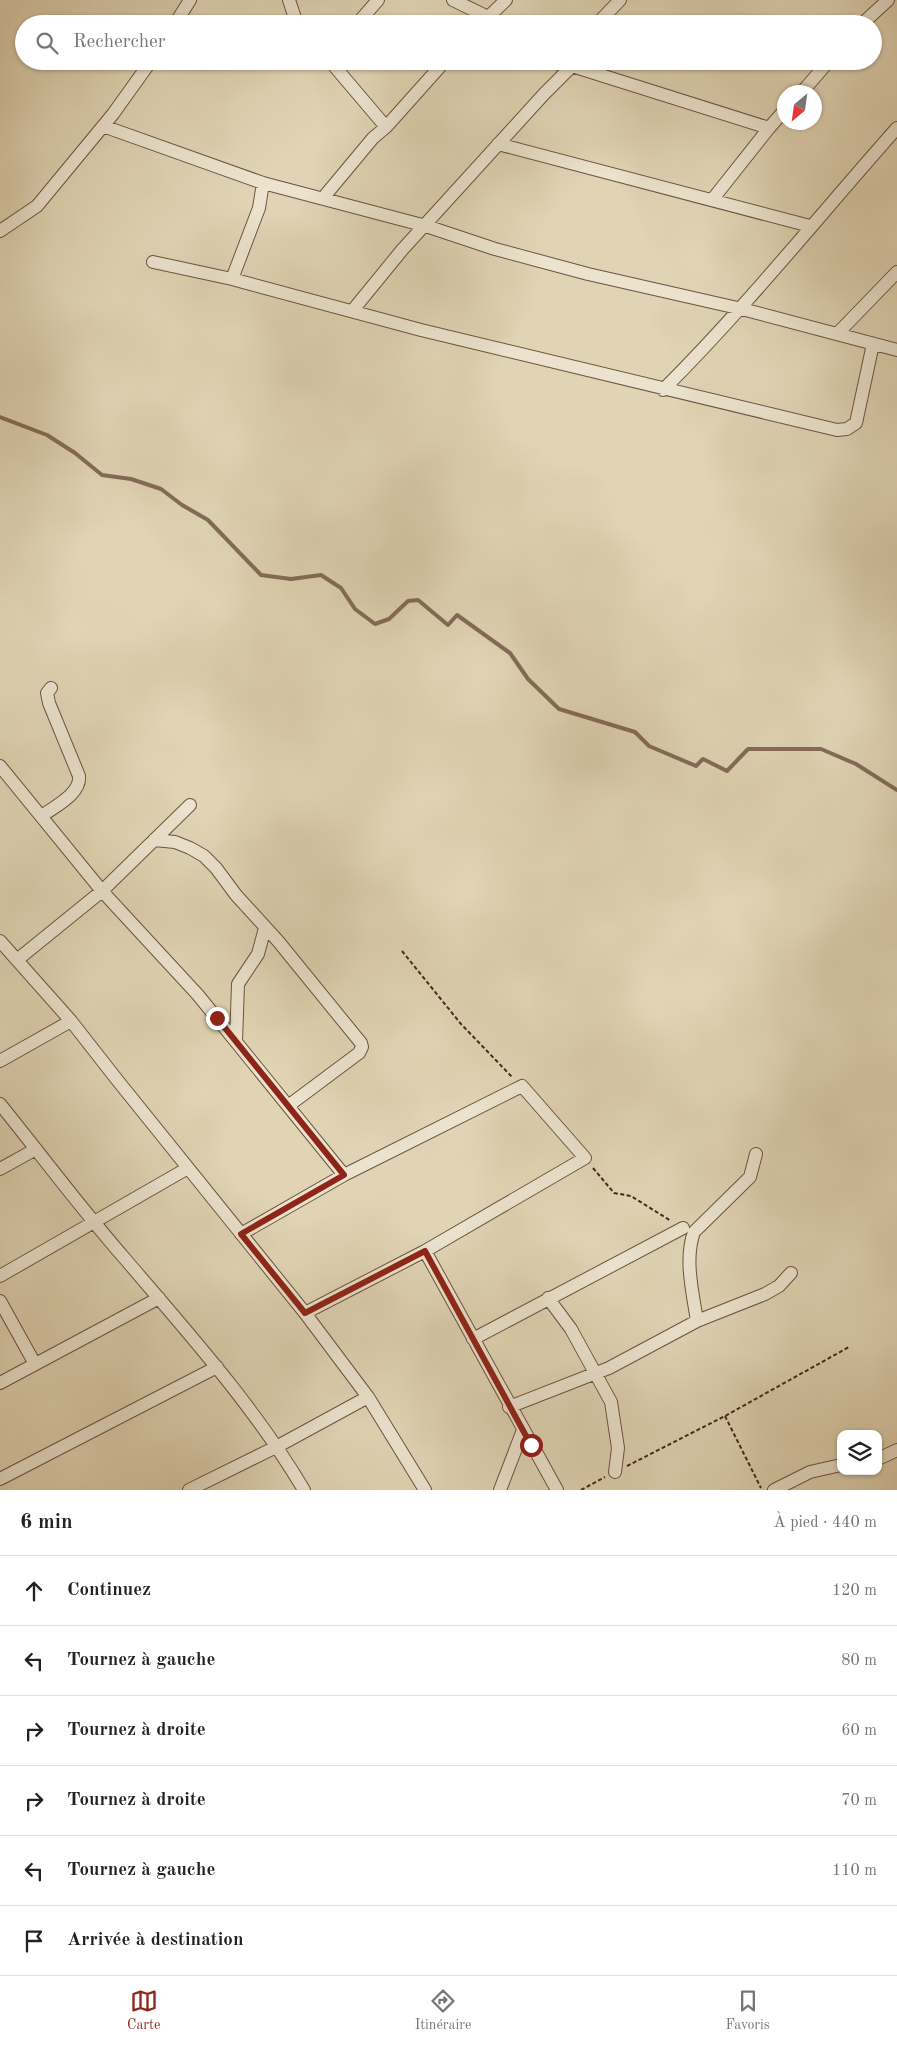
<!DOCTYPE html>
<html lang="fr">
<meta charset="utf-8">
<style>
body{margin:0;font-family:"Old Standard TT",serif;background:#f2f2f2;color:#222}
.controls{position:absolute;right:15px;bottom:15px;display:grid;overflow:hidden;border-radius:10px;box-shadow:0 1px 4px #0004}
.controls button{width:45px;height:45px;display:grid;place-items:center;padding:0;border:0;border-bottom:1px solid #e0e0e0;background:#fff;color:#222;font:25px sans-serif}
.compass{position:absolute;left:777px;top:85px;width:45px;height:45px;border-radius:50%;background:#fff;box-shadow:0 1px 4px #0004;rotate:209deg}
.stop{position:absolute;width:15px;height:15px;margin:-11px;border:4px solid #8f2418;border-radius:50%;background:#fff}
.stop.end{background:#8f2418;border-color:#fff;box-shadow:0 1px 5px #0008}
.list{margin:0;padding:0;list-style:none}
h2{display:flex;justify-content:space-between;align-items:center;height:65px;margin:0;padding:0 20px;font-size:21px}
h2 small{font-size:16px;font-weight:400;color:#767676}
.list li{display:grid;grid-template-columns:32px 1fr auto;gap:15px;align-items:center;box-sizing:border-box;height:70px;padding:0 20px;border-top:1px solid #e0e0e0}
.list b{display:block;font-size:19px;white-space:nowrap}
.list em{font-size:16px;font-style:normal;color:#767676}
.icon{flex:none;width:28px;height:28px;fill:none;stroke:currentColor;stroke-width:2;stroke-linecap:round;stroke-linejoin:round}
.map{position:relative;flex:none;width:897px;height:1490px;overflow:hidden}
.search{position:absolute;background:#fff;box-shadow:0 1px 4px #0004;left:15px;right:15px;top:15px;height:55px;display:flex;align-items:center;gap:12px;box-sizing:border-box;padding:0 18px;border-radius:28px;color:#767676;font-size:19px}
.sheet{height:485px;background:#fff}
nav{display:flex;justify-content:space-around;align-items:center;box-sizing:border-box;height:70px;border-top:1px solid #e0e0e0;background:#fff;font-size:14px;color:#767676}
nav a{display:grid;justify-items:center;gap:2px}
nav .on{color:#8f2418}
.map>svg:first-child{display:block}
</style>
<div class="map">
<svg width="897" height="1490" viewBox="0 0 897 1490">
<rect width="100%" height="100%" fill="#e0d4b4"/>
<filter id="stains"><feTurbulence type="fractalNoise" baseFrequency=".004" numOctaves="4"/><feColorMatrix values="0 0 0 0 .2 0 0 0 0 .09 0 0 0 0 .02 0 0 0 .5 -.17"/></filter>
<radialGradient id="worn" r=".72"><stop offset=".6" stop-color="#630" stop-opacity="0"/><stop offset="1" stop-color="#630" stop-opacity=".3"/></radialGradient>
<g fill="none" stroke-linecap="round" stroke-linejoin="round">
<path stroke="#846b58" stroke-width="4" d="M0 417 47 435 75 453 102 475 131 479 161 489 182 505 208 520 261 575 291 579 321 575 341 588 355 609 375 624 389 619 408 601 418 600 448 625 457 615 510 653 528 679 559 709 635 732 649 746 696 766 703 759 727 771 748 749H821L856 764 897 790"/>
<g stroke="#6d5241" stroke-width="14">
<path id="minor" d="M289 0 297 24
M453 0 488 17
M175 24 190 0
M357 24 378 0
M481 24 506 0
M597 24 620 0
M862 24 888 0
M330 61 386 127
M544 61 572 66 769 128
M802 92 829 61
M103 126 263 183 426 226 495 249 588 274 742 309 897 350
M498 144 810 226
M323 198 373 138 386 127 445 61
M712 200 769 128 784 111
M0 231 37 206 113 114 151 61
M153 262 232 279 421 330 837 430 847 429 856 423 873 344
M232 279 259 208 263 183
M353 310 402 250 544 94 572 66
M837 334 897 272
M663 390C746 307 819 216 897 128
M0 766 102 891 198 995 344 1175
M42 816C55 806 81 794 79 776L49 703 47 693 51 688
M154 840 175 842 190 848 204 856 216 868 236 895 278 941 361 1043 362 1047 359 1053 288 1106
M0 941 71 1021 118 1081 305 1313 368 1397 425 1490
M17 960 102 891 190 805
M236 1042 238 984 258 954 265 928
M0 1061 71 1021
M0 1104C42 1156 82 1210 126 1260 189 1334 254 1406 304 1490
M0 1169 36 1149
M241 1234 344 1175 522 1086 585 1158 425 1251 305 1313
M425 1251 557 1490
M0 1276 188 1168
M548 1298 571 1329 611 1402 618 1448 615 1472
M0 1301 35 1364
M697 1321C693 1294 684 1259 694 1232L750 1177 756 1154
M473 1339 683 1228
M0 1383 159 1298
M509 1407 609 1368 697 1321 765 1294 779 1286 791 1273
M878 1459 897 1450
M0 1479 217 1367
M189 1490 278 1446 368 1397
M500 1490 523 1430
M774 1490 810 1472 841 1465"/>
</g>
<path stroke="#47271b" stroke-width="2" stroke-dasharray="4 2.5" stroke-linecap="butt" d="M402 951 461 1024 513 1078
M593 1168 614 1193 631 1196 671 1221
M725 1416 761 1488
M627 1466 725 1416 849 1347
M581 1490 605 1477"/>
<use href="#minor" stroke="#ebe3ce" stroke-width="12"/>
</g>
<g fill="none" stroke-linecap="round" stroke-linejoin="round">
<path stroke="#8f2418" stroke-width="6" d="M217 1018 344 1175 241 1234 305 1313 425 1251 531 1445"/>
</g>
<rect width="100%" height="100%" filter="url(#stains)"/>
<rect width="100%" height="100%" fill="url(#worn)"/>
</svg>
<div class="controls">
<button><svg class="icon" aria-label="layers" viewBox="0 0 24 24"><path d="M12 4l9 5-9 5-9-5zM3 14l9 5 9-5"/></svg></button>
</div>
<svg class="compass" viewBox="-18 -18 36 36"><path d="M0-13l5 13h-10z" fill="#e53935"/><path d="M0 13l5-13h-10z" fill="#767676"/></svg>
<div class="stop" style="left:531px;top:1445px"></div>
<div class="stop end" style="left:217px;top:1018px"></div>
<div class="search"><svg class="icon" aria-label="search" viewBox="0 0 24 24"><circle cx="10" cy="10" r="6"/><path d="M15 15l6 6"/></svg>Rechercher</div>
</div>
<section class="sheet">
<h2>6 min<small>À pied · 440 m</small></h2>
<ul class="list">
<li><svg class="icon" aria-label="ahead" viewBox="0 0 24 24"><path d="M12 20V5M6 11l6-6 6 6"/></svg><div><b>Continuez</b></div><em>120 m</em></li>
<li><svg class="icon" aria-label="left" viewBox="0 0 24 24"><path d="M17 20v-9H6M10 6l-5 5 5 5"/></svg><div><b>Tournez à gauche</b></div><em>80 m</em></li>
<li><svg class="icon" aria-label="right" viewBox="0 0 24 24"><path d="M7 20v-9h11M14 6l5 5-5 5"/></svg><div><b>Tournez à droite</b></div><em>60 m</em></li>
<li><svg class="icon" aria-label="right" viewBox="0 0 24 24"><path d="M7 20v-9h11M14 6l5 5-5 5"/></svg><div><b>Tournez à droite</b></div><em>70 m</em></li>
<li><svg class="icon" aria-label="left" viewBox="0 0 24 24"><path d="M17 20v-9H6M10 6l-5 5 5 5"/></svg><div><b>Tournez à gauche</b></div><em>110 m</em></li>
<li><svg class="icon" aria-label="arrive" viewBox="0 0 24 24"><path d="M6 21V4h12l-3 4 3 4H6"/></svg><div><b>Arrivée à destination</b></div></li>
</ul>
</section>
<nav>
<a class="on"><svg class="icon" aria-label="map" viewBox="0 0 24 24"><path d="M3 6l6-2 6 2 6-2v14l-6 2-6-2-6 2zM9 4v14M15 6v14"/></svg>Carte</a>
<a><svg class="icon" aria-label="directions" viewBox="0 0 24 24"><path d="M12 3l9 9-9 9-9-9zM9 14v-3h6M13 9l2 2-2 2"/></svg>Itinéraire</a>
<a><svg class="icon" aria-label="saved" viewBox="0 0 24 24"><path d="M7 4h10v16l-5-4-5 4z"/></svg>Favoris</a>
</nav>
